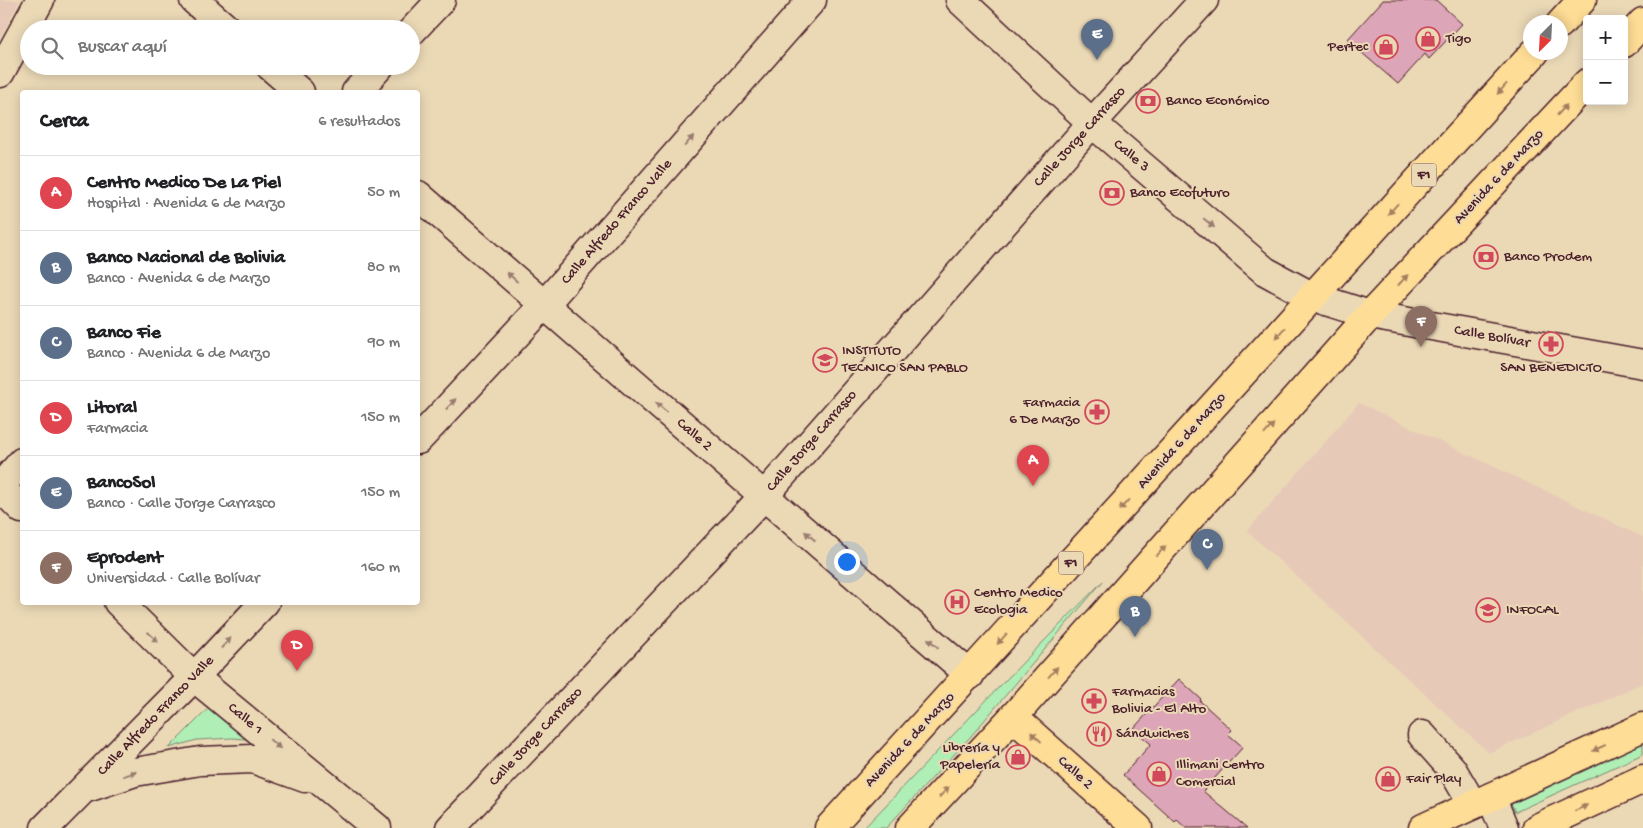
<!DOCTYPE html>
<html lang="es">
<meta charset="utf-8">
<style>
body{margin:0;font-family:"Gochi Hand",sans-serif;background:#f6f6f6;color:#202124}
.controls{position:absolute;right:15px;top:15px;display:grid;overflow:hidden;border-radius:5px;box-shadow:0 2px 12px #0003}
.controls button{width:45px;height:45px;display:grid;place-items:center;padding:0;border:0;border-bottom:1px solid #e0e0e0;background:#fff;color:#202124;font:25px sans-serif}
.compass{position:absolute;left:1523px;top:15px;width:45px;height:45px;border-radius:50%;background:#fff;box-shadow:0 2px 12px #0003;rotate:204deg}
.you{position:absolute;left:846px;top:561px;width:18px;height:18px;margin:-12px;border:4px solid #fff;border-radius:50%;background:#1a73e8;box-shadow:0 0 0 8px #1a73e833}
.badge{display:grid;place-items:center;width:32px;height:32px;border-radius:50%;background:#d1495b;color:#fff;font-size:16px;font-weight:700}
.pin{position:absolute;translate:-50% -41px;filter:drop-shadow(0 1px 2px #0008)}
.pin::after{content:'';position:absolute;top:26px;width:18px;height:15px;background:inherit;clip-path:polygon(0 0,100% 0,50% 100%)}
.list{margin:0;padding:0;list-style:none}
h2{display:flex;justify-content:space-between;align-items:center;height:65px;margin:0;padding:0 20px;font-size:21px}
h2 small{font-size:16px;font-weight:400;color:#757577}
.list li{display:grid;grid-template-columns:32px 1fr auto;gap:15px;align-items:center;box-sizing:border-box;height:75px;padding:0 20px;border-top:1px solid #e0e0e0}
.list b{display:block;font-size:19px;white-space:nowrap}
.list p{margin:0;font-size:16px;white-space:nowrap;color:#757577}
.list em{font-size:16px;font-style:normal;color:#757577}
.icon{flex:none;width:28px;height:28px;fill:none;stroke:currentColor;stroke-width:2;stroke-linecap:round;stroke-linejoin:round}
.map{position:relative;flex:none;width:1643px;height:828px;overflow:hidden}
.search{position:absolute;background:#fff;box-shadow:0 2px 12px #0003;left:20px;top:20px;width:400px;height:55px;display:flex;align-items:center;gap:12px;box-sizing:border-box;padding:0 18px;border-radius:28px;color:#757577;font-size:19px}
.panel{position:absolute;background:#fff;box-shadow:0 2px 12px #0003;left:20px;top:90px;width:400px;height:515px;border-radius:5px}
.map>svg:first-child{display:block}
</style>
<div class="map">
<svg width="1643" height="828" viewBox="0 0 1643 828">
<rect width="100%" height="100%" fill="#ebd9b6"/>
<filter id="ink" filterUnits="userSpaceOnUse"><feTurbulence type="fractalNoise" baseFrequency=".02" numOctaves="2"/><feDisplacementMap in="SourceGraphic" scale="10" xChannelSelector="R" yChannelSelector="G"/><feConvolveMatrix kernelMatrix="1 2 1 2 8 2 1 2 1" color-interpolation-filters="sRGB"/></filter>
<g filter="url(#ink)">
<path fill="#e7c9b7" d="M0 0H20L0 39Z
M1359 403 1643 537V683L1489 753 1247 531Z"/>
<path fill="#afefb6" stroke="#7c8770" d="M1103 581 971 736 886 828H864L999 687Z
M214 703 259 740 232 738 197 740 169 748Z
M1643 738V754L1515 812 1509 799Z"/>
<path fill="#dda5b8" stroke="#4a1f2b" d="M1383 0H1436L1462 24 1429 59 1425 54 1398 84 1347 40Z
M1179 679 1201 699 1200 701 1232 730 1228 734 1243 747 1203 791 1247 828H1186L1177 820 1175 822 1123 775 1151 744 1133 729Z"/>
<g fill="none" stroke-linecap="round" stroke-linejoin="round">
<g stroke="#4a1f2b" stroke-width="31">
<path id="minor" d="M194 0 227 29
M960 0 1092 123 1265 271 1313 297 1370 315 1643 364
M411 32 441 0
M270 66 300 92
M0 73 40 0
M356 92 380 66
M418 195 970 675
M418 440 544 305 812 0
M0 487 22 462
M0 487 22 509
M118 602 194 677 377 828
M1422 735 1452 769 1473 805
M90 787 135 772 200 761 253 759 305 778
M1491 797 1504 828
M45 828 194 677 265 602
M450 828 764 496 1092 123 1204 0"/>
</g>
<g stroke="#4a1f2b" stroke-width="31">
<path id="major" d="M1013 717 1138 828
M1423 828 1643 727
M1537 828 1643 779"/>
</g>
<g stroke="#4a1f2b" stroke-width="31">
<path id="highway" d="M1560 24 1582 0
M1624 43 1643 22
M829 828 1535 52
M910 828 1013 717 1370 315 1587 83"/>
</g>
<use href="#minor" stroke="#ebd9b6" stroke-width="28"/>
<use href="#major" stroke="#fedd96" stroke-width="28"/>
<use href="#highway" stroke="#fedd96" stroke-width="28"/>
</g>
<defs><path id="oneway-solid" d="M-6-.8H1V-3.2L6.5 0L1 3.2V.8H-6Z" transform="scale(1.25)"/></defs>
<g fill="#a47e60">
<use href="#oneway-solid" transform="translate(1502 89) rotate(132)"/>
<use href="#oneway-solid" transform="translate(1562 110) rotate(-47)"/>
<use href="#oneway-solid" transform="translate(1393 209) rotate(132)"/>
<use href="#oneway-solid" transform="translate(1403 280) rotate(-47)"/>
<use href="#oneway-solid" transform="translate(1280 333) rotate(132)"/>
<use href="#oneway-solid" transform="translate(1269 429) rotate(-48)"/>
<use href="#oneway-solid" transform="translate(1124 505) rotate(132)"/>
<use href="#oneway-solid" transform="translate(1161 551) rotate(-48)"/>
<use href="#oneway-solid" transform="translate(1002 639) rotate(132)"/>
<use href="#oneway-solid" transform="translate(1053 672) rotate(-48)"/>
<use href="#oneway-solid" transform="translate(1036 737) rotate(-138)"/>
<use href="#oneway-solid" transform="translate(1599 748) rotate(155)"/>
<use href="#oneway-solid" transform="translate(944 792) rotate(-47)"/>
<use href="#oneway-solid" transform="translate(1581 808) rotate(-25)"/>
</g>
<g fill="#9a7c70">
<use href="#oneway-solid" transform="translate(689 141) rotate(-49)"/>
<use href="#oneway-solid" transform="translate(1209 223) rotate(40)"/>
<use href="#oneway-solid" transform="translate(512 277) rotate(-139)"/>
<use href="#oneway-solid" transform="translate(451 404) rotate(-47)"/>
<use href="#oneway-solid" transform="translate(661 407) rotate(-139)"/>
<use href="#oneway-solid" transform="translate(810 536) rotate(-139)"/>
<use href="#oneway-solid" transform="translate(153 637) rotate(44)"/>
<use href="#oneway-solid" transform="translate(226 643) rotate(-47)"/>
<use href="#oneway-solid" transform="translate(933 643) rotate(-139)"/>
<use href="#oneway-solid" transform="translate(275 744) rotate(40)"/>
<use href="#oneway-solid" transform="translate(130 774) rotate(-17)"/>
</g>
</g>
<defs>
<g id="shop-ring" transform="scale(1.25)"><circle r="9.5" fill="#ebd9b6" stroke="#d1495b" stroke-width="1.5"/><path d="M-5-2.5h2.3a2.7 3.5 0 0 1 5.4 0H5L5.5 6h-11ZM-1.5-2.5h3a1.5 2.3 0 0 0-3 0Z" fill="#d1495b"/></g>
<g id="bank-ring" transform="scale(1.25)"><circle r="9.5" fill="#ebd9b6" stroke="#d1495b" stroke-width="1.5"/><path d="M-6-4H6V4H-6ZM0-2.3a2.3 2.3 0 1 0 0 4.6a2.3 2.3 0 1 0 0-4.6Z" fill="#d1495b"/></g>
<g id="pharmacy-ring" transform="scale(1.25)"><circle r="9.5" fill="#ebd9b6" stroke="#d1495b" stroke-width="1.5"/><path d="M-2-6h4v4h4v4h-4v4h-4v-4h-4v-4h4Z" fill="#d1495b"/></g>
<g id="university-ring" transform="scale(1.25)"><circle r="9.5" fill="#ebd9b6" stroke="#d1495b" stroke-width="1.5"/><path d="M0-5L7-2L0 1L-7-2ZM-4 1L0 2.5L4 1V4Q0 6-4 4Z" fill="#d1495b"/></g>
<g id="hospital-ring" transform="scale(1.25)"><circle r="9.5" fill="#ebd9b6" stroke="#d1495b" stroke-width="1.5"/><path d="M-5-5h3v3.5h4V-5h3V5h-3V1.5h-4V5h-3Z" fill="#d1495b"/></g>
<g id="restaurant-ring" transform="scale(1.25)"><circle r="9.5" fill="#ebd9b6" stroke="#d1495b" stroke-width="1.5"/><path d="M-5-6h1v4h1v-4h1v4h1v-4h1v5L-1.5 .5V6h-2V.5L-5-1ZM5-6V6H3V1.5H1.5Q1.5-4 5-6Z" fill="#d1495b"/></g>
</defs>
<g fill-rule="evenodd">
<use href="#shop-ring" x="1428" y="39"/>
<use href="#shop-ring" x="1386" y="47"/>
<use href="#bank-ring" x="1148" y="101"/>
<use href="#bank-ring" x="1112" y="193"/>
<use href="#bank-ring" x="1486" y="257"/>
<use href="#pharmacy-ring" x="1551" y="344"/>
<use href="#university-ring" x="825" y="360"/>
<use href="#pharmacy-ring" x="1097" y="412"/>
<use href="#hospital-ring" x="957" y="602"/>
<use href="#university-ring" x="1488" y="610"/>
<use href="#pharmacy-ring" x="1094" y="701"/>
<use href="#restaurant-ring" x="1099" y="734"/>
<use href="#shop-ring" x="1018" y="757"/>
<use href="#shop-ring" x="1159" y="774"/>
<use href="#shop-ring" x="1388" y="779"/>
</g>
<g text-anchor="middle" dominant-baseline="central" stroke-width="4" stroke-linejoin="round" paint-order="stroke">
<g fill="#ebd9b6" stroke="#7a5755" stroke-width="1">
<rect x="1411.5" y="163.5" width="25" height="23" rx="4"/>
<rect x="1058.5" y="551.5" width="25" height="23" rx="4"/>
</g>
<g font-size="14" font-weight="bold" fill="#4a1f2b">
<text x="1424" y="175">F1</text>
<text x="1071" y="563">F1</text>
</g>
<g font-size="15" fill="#4a1f2b" stroke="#ebd9b6" text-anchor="start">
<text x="1446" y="39">Tigo</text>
<text x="1368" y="47" text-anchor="end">Pertec</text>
<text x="1166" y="101">Banco Económico</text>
<text x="1130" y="193">Banco Ecofuturo</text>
<text x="1504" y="257">Banco Prodem</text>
<text x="842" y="351">INSTITUTO<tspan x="842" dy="17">TECNICO SAN PABLO</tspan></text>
<text x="1551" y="368" text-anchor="middle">SAN BENEDICTO</text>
<text x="1080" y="403" text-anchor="end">Farmacia<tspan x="1080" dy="17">6 De Marzo</tspan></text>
<text x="974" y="593">Centro Medico<tspan x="974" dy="17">Ecologia</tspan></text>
<text x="1506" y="610">INFOCAL</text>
<text x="1112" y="692">Farmacias<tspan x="1112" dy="17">Bolivia - El Alto</tspan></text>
<text x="1116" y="734">Sándwiches</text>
<text x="1000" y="748" text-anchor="end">Librería y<tspan x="1000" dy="17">Papelería</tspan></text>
<text x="1176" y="765">Illimani Centro<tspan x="1176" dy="17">Comercial</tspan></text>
<text x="1406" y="779">Fair Play</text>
</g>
<g font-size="15" fill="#4a1f2b" stroke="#ebd9b6">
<text transform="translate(1080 137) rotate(-48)">Calle Jorge Carrasco</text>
<text transform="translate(1131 156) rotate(40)">Calle 3</text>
<text transform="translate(1499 177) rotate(-47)">Avenida 6 de Marzo</text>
<text transform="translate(617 222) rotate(-49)">Calle Alfredo Franco Valle</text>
<text transform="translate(1492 337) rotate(10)">Calle Bolívar</text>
<text transform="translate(694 435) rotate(41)">Calle 2</text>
<text transform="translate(812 441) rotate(-49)">Calle Jorge Carrasco</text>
<text transform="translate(1182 441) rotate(-48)">Avenida 6 de Marzo</text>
<text transform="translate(156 716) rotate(-46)">Calle Alfredo Franco Valle</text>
<text transform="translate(245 719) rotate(40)">Calle 1</text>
<text transform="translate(536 737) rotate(-47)">Calle Jorge Carrasco</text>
<text transform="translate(910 740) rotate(-47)">Avenida 6 de Marzo</text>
<text transform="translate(1075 773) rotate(42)">Calle 2</text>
</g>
</g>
</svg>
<div class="controls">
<button>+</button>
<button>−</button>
</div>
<svg class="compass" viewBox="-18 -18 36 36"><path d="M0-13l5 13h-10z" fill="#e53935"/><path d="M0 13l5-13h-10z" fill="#757577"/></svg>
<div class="you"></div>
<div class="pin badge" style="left:1033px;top:486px;background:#e0444e">A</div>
<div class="pin badge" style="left:1135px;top:637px;background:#5c6f8a">B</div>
<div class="pin badge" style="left:1207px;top:570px;background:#5c6f8a">C</div>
<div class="pin badge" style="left:297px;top:671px;background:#e0444e">D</div>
<div class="pin badge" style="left:1097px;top:60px;background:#5c6f8a">E</div>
<div class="pin badge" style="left:1421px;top:347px;background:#8d6e63">F</div>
<div class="search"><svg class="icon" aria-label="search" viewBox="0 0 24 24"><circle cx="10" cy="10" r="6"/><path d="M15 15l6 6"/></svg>Buscar aquí</div>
<section class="panel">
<h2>Cerca<small>6 resultados</small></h2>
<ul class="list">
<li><span class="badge" style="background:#e0444e">A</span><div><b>Centro Medico De La Piel</b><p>Hospital · Avenida 6 de Marzo</p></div><em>50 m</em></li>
<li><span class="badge" style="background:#5c6f8a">B</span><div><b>Banco Nacional de Bolivia</b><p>Banco · Avenida 6 de Marzo</p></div><em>80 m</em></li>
<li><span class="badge" style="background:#5c6f8a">C</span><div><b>Banco Fie</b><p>Banco · Avenida 6 de Marzo</p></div><em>90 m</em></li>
<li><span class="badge" style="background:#e0444e">D</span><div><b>Litoral</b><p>Farmacia</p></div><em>150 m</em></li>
<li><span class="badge" style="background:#5c6f8a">E</span><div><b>BancoSol</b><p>Banco · Calle Jorge Carrasco</p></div><em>150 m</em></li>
<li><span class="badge" style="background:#8d6e63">F</span><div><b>Eprodent</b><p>Universidad · Calle Bolívar</p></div><em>160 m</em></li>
</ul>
</section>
</div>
